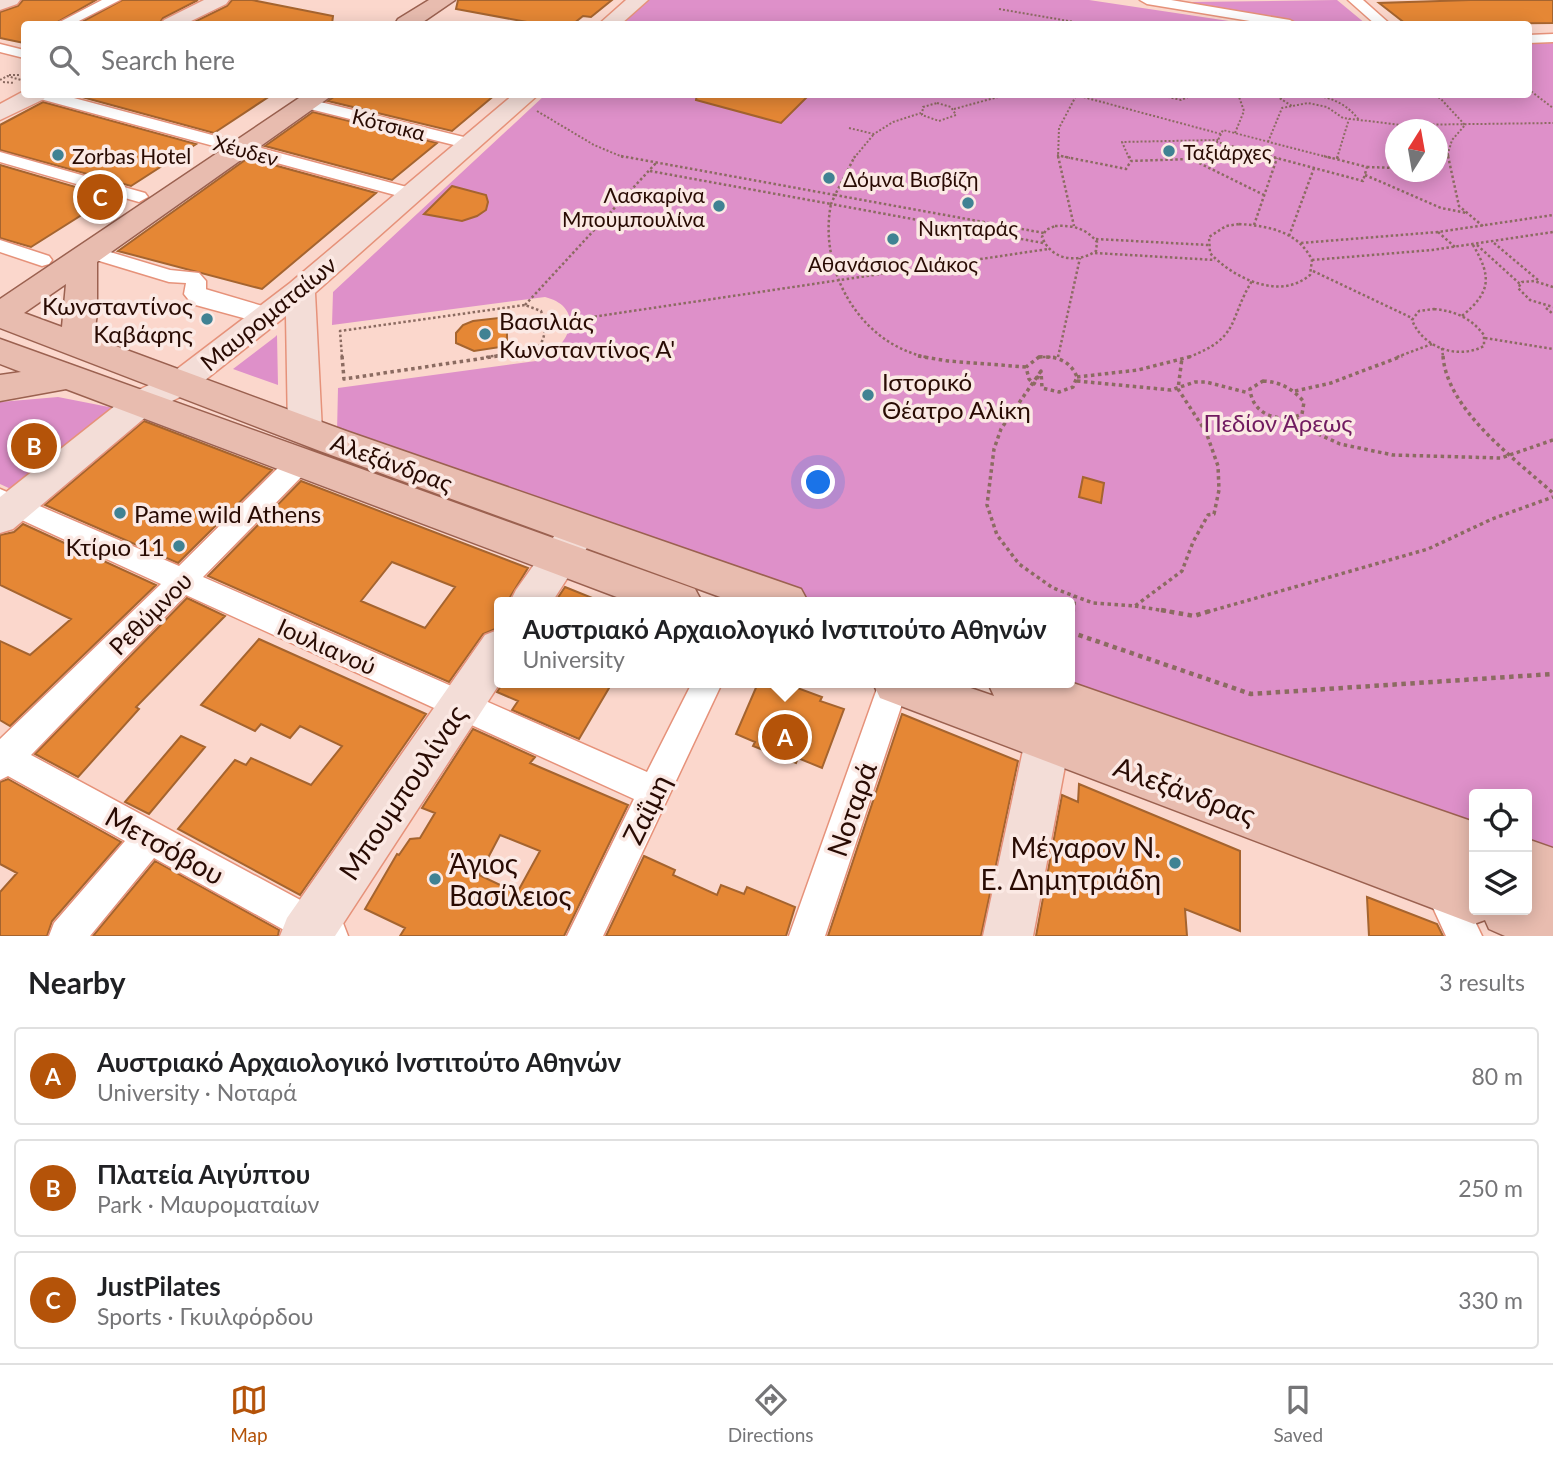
<!DOCTYPE html>
<meta charset="utf-8">
<style>
body{margin:0;font-family:Lato,sans-serif;background:#f2f2f2;color:#202124}
.controls{position:absolute;right:21px;bottom:21px;display:grid;overflow:hidden;border-radius:7px;box-shadow:0 4px 18px #0003}
.controls button{width:63px;height:63px;display:grid;place-items:center;padding:0;border:0;border-bottom:2px solid #e0e0e0;background:#fff;color:#202124;font:35px sans-serif}
.compass{position:absolute;left:1385px;top:119px;width:63px;height:63px;border-radius:50%;background:#fff;box-shadow:0 4px 18px #0003;rotate:11deg}
.you{position:absolute;left:819px;top:483px;width:24px;height:24px;margin:-18px;border:5px solid #fff;border-radius:50%;background:#1a73e8;box-shadow:0 0 0 10px #1a73e833}
.badge{display:grid;place-items:center;width:46px;height:46px;border-radius:50%;background:#b45309;color:#fff;font-size:23px;font-weight:700}
.pin{position:absolute;translate:-50% -50%;border:4px solid #fff;box-shadow:0 2px 7px #0006}
.popup{position:absolute;left:494px;top:597px;width:581px;height:91px;box-sizing:border-box;display:grid;place-content:center;border-radius:7px;background:#fff;filter:drop-shadow(0 2px 5px #0005);font-size:23px;white-space:nowrap;color:#757577}
.popup b{font-size:26px;color:#202124}
.popup::after{content:'';position:absolute;left:50%;top:100%;margin-left:-14px;border:14px solid transparent;border-top-color:#fff}
.list{margin:0;padding:0;list-style:none}
h2{display:flex;justify-content:space-between;align-items:center;height:91px;margin:0;padding:0 28px;font-size:30px}
h2 small{font-size:23px;font-weight:400;color:#757577}
.list li{display:grid;grid-template-columns:46px 1fr auto;gap:21px;align-items:center;box-sizing:border-box;height:98px;margin:0 14px 14px;padding:0 14px;border:2px solid #e0e0e0;border-radius:7px}
.list b{display:block;font-size:26px;white-space:nowrap}
.list p{margin:0;font-size:23px;white-space:nowrap;color:#757577}
.list em{font-size:23px;font-style:normal;color:#757577}
.icon{flex:none;width:38px;height:38px;fill:none;stroke:currentColor;stroke-width:2;stroke-linecap:round;stroke-linejoin:round}
.map{position:relative;flex:none;width:1553px;height:936px;overflow:hidden}
.search{position:absolute;background:#fff;box-shadow:0 4px 18px #0003;left:21px;right:21px;top:21px;height:77px;display:flex;align-items:center;gap:18px;box-sizing:border-box;padding:0 24px;border-radius:7px;color:#757577;font-size:26px}
.sheet{height:427px;background:#fff}
nav{display:flex;justify-content:space-around;align-items:center;box-sizing:border-box;height:98px;border-top:2px solid #e0e0e0;background:#fff;font-size:19px;color:#757577}
nav a{display:grid;justify-items:center;gap:4px}
nav .on{color:#b45309}
.map>svg:first-child{display:block}
</style>
<div class="map">
<svg width="1553" height="936" viewBox="0 0 1553 936">
<rect width="100%" height="100%" fill="#fbd7cc"/>
<path fill="#de90c9" fill-rule="evenodd" d="M648 0H1089L1249 24H621Z
M1337 0 1366 24H1306L1194 6 1192 2Z
M1553 43V852L1527 856V794H1474V841L1034 683H1070V602H810L337 432 338 388 536 361C569 350 588 308 545 297L332 325 333 292 545 95 1528 94 1529 44ZM1396 130H1438V172H1396Z
M277 335 278 385 233 369 275 337Z
M58 397 114 408 13 490 0 484V402Z"/>
<path fill="#e58735" stroke="#a5642f" stroke-width="2" fill-rule="evenodd" d="M23 0H96L54 24H24V43L0 38V12L18 6Z
M122 0H198L163 18 159 24H78Z
M232 0H252L333 16 332 24H190L227 6Z
M458 0H612L591 17 583 16 573 24H538L456 9Z
M1470 0H1553V23L1406 24 1379 3Z
M71 94H273L214 133Z
M338 94H496L452 131 328 101Z
M697 94H810L781 123 696 100Z
M43 102 196 144 131 186 0 150V125Z
M313 112 437 143 392 180 265 146Z
M248 158 376 193 262 289 118 251Z
M0 165 110 197 31 247 0 238Z
M452 186 486 195 488 202 486 210 477 216 462 221 424 214Z
M507 317V346L474 351 456 343V333L463 325 473 321Z
M144 421 272 470 178 563 45 505Z
M1083 477 1104 483 1101 503 1079 497Z
M301 481 528 568 507 602H500V627L483 634 449 682 208 576ZM392 562 455 587 425 628 361 601Z
M23 524 156 585 10 726 0 720V641L30 655 71 619 0 585V535L14 532Z
M565 587 600 601 599 602H555Z
M187 598 225 616 136 707 139 709 78 777 35 754Z
M259 639 426 714 300 895 178 829 235 760 246 765 251 758 311 785 342 746 300 726 290 738 261 724 255 731 201 705Z
M503 683H612L579 739 512 710 518 701 497 692Z
M758 683H784L822 697 820 701 844 709 822 768 798 758 796 763 753 746 755 742 736 734Z
M902 714 1018 761 981 936H828Z
M473 729 535 757 530 763 628 805 564 936H400L405 928 365 909 397 854 399 855 410 839 420 838 435 813 422 808ZM500 835 540 851 517 893 479 875Z
M181 736 205 747 149 814 125 802Z
M8 779 121 842 52 921 47 936H0V892L17 873 0 864V782Z
M1079 784 1240 851V931L1185 909 1187 936H1036L1062 795 1078 802Z
M644 856 675 870 673 875 717 895 721 885 744 894 747 887 795 907 786 936H606Z
M155 861 279 930 278 936H93Z
M1367 897 1437 924 1443 936H1369Z"/>
<g fill="none" stroke-linecap="round" stroke-linejoin="round">
<g stroke="#e6927a" stroke-width="3">
<path id="lane" d="M195 286 276 310 277 312 272 315 191 291 190 289Z"/>
</g>
<g stroke="#e6927a" stroke-width="3">
<path id="street" d="M102 0H120L73 24H56Z
M1140 0H1171L1290 20 1297 24H1268L1147 4Z
M1348 0H1363L1390 24H1375Z
M1553 34V42L1528 43V35Z
M0 44 24 50V58L0 52Z
M32 94H59L418 190 421 194 412 199 406 198 33 97Z
M308 99 476 140 478 144 470 149 302 107 300 104 302 101Z
M0 152 145 193 148 197 139 202 0 162Z
M0 240 49 256 52 260 49 264 42 266 0 252Z
M90 246 170 270 199 273 206 281V294L272 312 275 317 272 322 265 324 192 304 184 294 186 283 169 282 83 256 80 252 83 248Z
M301 452 310 454 313 461 310 468 203 577 647 772 692 683H722L603 936H567L634 799 186 595 31 755 343 923 348 936H295L154 858 90 936H49L54 923 125 841 8 776 0 780V739L161 584 0 510V489L179 566 292 454Z
M879 683H909L825 936H789Z
M1441 871 1453 876 1482 936H1446L1424 888 1429 876Z"/>
</g>
<g stroke="#e6927a" stroke-width="3">
<path id="secondary" d="M0 0H20L17 4 0 10Z
M204 0H229L226 4 185 24H161L164 20Z
M626 0H648L621 24H599Z
M24 91V94H47L44 99 0 120V104Z
M514 94H539L315 293 322 431 317 440 305 444 293 440 288 431 286 316 190 392 154 410 13 529 0 533V497L130 394 168 376 290 283Z
M580 514 593 518 599 529 552 602H510L516 590 567 518Z
M500 629V683L335 936H280L287 918 485 635Z
M1053 692 1068 698 1075 713 1033 936H983L1031 713 1038 698Z"/>
</g>
<g stroke="#9b6150" stroke-width="3">
<path id="primary" d="M429 0H455L420 24H395L398 19Z
M305 94H334L97 262V312L94 338 346 431 801 589 808 602H734L320 451 0 328V299ZM66 284 62 327 24 313Z
M0 339 695 589 702 602H630L66 389 0 401V375L21 372 0 364Z
M1070 682 1474 822V910H1527V839L1553 848V936H1505L1489 929 1485 920 1474 924 880 698 873 683H956L994 696 988 683Z"/>
</g>
<path stroke="#8b6b61" stroke-width="2" stroke-dasharray="2 2" stroke-linecap="butt" d="M999 9 1086 24
M9 75H24
M0 80 7 76 21 80
M3 82 15 83
M1528 89 1553 108
M1072 94 1221 134
M1156 94 1181 100 1195 94
M1273 94 1292 106
M1300 94C1324 95 1344 100 1359 120
M1431 94 1440 98 1465 125 1452 140 1448 153 1438 157
M1280 99 1291 94
M937 103 951 107 956 115 939 121 922 115 923 107Z
M954 109 1009 94
M537 111 594 145 625 158
M849 128 874 134 893 122 921 113
M1235 133 1244 111 1238 94
M1268 142 1282 108 1308 103 1327 107 1343 118 1401 125 1553 123
M1448 154 1449 158
M1057 155 1070 158
M854 158 874 134
M1058 158 1059 128 1076 96
M1129 158 1122 142 1218 140
M1276 158 1217 142 1223 130 1331 158
M1337 158 1349 119"/>
<path stroke="#8b6b61" stroke-width="2.5" stroke-dasharray="2.5 2.5" stroke-linecap="butt" d="M621 156 835 195 855 156
M1058 156 1074 226
M1061 156 1126 169 1131 161 1191 159 1264 195
M1129 156 1131 161
M1269 156 1363 181 1367 167 1324 156
M1448 156 1459 206 1484 227
M1438 157 1441 156
M1337 159 1338 156
M1367 167 1396 168
M650 171 831 204C818 269 859 343 926 357
M1365 175 1441 208 1467 213
M1239 224C1268 226 1298 231 1312 260L1310 275C1280 301 1233 278 1210 253L1209 237 1226 226Z
M1254 225 1277 158
M1055 226C1072 225 1086 228 1097 242L1096 251C1077 264 1051 260 1042 237L1046 230Z
M1438 232 1455 247
M1289 236 1314 168
M1096 239 1208 245
M1043 243 831 204 835 195 1044 233
M1301 243 1438 232 1553 215
M1494 243 1538 280
M1477 245 1520 284
M1095 253 1215 260
M1312 260 1432 250 1553 232
M1313 271 1412 318
M1553 287 1534 281 1522 282 1518 288 1530 300 1553 307
M525 305 656 163
M1546 308 1553 314
M1434 309C1455 311 1471 318 1484 335V346C1458 360 1423 348 1412 320L1419 311Z
M1462 316C1491 292 1492 277 1473 245
M545 324 1048 249
M1485 338 1553 349
M1442 348 1443 357
M342 357 340 331 525 305
M486 357 536 350C547 338 546 326 541 311L525 305
M1038 357H1055
M1058 357 1080 258
M1189 357C1241 337 1228 320 1252 281
M1397 357 1432 344"/>
<path stroke="#8b6b61" stroke-width="3.5" stroke-dasharray="3.5 3.5" stroke-linecap="butt" d="M342 356 344 379 498 356
M918 356 948 361 1026 367
M1443 356C1447 410 1515 459 1553 493
M1039 357C1056 356 1070 360 1077 377L1073 387 1059 392 1042 388 1041 371 1034 384 1029 379 1026 367Z
M1041 371 1001 429 994 449 987 505 997 535 1019 564 1053 588 1093 603 1135 606 1182 571 1193 542 1208 515 1214 514 1219 490 1218 466 1206 432 1178 389 1182 358
M1077 377 1138 370 1193 356
M1077 381 1171 390 1195 382H1206L1249 393
M1263 381C1281 382 1293 389 1304 402L1302 414C1280 424 1252 415 1250 389Z
M1295 391 1331 383 1402 356
M1295 418 1316 433 1340 444 1393 455 1501 458 1553 440
M1135 606 1172 612
M1073 612 1075 596
M1207 612 1428 549 1492 519 1553 497"/>
<path stroke="#8b6b61" stroke-width="4.5" stroke-dasharray="4.5 4.5" stroke-linecap="butt" d="M1161 610 1194 616 1213 610
M1070 632 1251 694 1553 674
M1070 632 1073 610"/>
<use href="#lane" fill="#fff" fill-rule="evenodd"/>
<use href="#street" fill="#fff" fill-rule="evenodd"/>
<use href="#secondary" fill="#f3ddd7" fill-rule="evenodd"/>
<use href="#primary" fill="#e8bcaf" fill-rule="evenodd"/>
</g>
<g fill="#408293" stroke="#fbe9e4" stroke-width="2.5">
<circle cx="1169" cy="151" r="7"/>
<circle cx="58" cy="155" r="7"/>
<circle cx="829" cy="178" r="7"/>
<circle cx="968" cy="203" r="7"/>
<circle cx="719" cy="206" r="7"/>
<circle cx="893" cy="239" r="7"/>
<circle cx="207" cy="319" r="7"/>
<circle cx="485" cy="334" r="7"/>
<circle cx="868" cy="395" r="7"/>
<circle cx="120" cy="513" r="7"/>
<circle cx="179" cy="546" r="7"/>
<circle cx="1175" cy="863" r="7"/>
<circle cx="435" cy="879" r="7"/>
</g>
<g text-anchor="middle" dominant-baseline="central" stroke-width="7" stroke-linejoin="round" paint-order="stroke">
<g font-size="21" fill="#290b03" stroke="#fbe9e4">
<text transform="translate(389 124) rotate(14)">Κότσικα</text>
<text transform="translate(246 150) rotate(15)">Χέυδεν</text>
</g>
<g font-size="21" fill="#290b03" stroke="#fbe9e4" text-anchor="start">
<text x="1183" y="151">Ταξιάρχες</text>
<text x="72" y="155">Zorbas Hotel</text>
<text x="843" y="178">Δόμνα Βισβίζη</text>
<text x="705" y="194" text-anchor="end">Λασκαρίνα<tspan x="705" dy="24">Μπουμπουλίνα</tspan></text>
<text x="968" y="227" text-anchor="middle">Νικηταράς</text>
<text x="893" y="263" text-anchor="middle">Αθανάσιος Διάκος</text>
</g>
<g font-size="24" fill="#290b03" stroke="#fbe9e4" text-anchor="start">
<text x="193" y="305" text-anchor="end">Κωνσταντίνος<tspan x="193" dy="28">Καβάφης</tspan></text>
<text x="499" y="320">Βασιλιάς<tspan x="499" dy="28">Κωνσταντίνος Α'</tspan></text>
<text x="882" y="381">Ιστορικό<tspan x="882" dy="28">Θέατρο Αλίκη</tspan></text>
<text x="134" y="513">Pame wild Athens</text>
<text x="165" y="546" text-anchor="end">Κτίριο 11</text>
</g>
<g font-size="24" fill="#290b03" stroke="#fbe9e4">
<text transform="translate(268 313) rotate(-39)">Μαυροματαίων</text>
<text transform="translate(392 462) rotate(20)">Αλεξάνδρας</text>
<text transform="translate(150 613) rotate(-45)">Ρεθύμνου</text>
<text transform="translate(327 646) rotate(24)">Ιουλιανού</text>
</g>
<g font-size="24" fill="#711b60" stroke="#fbe9e4">
<text x="1278" y="422">Πεδίον Άρεως</text>
</g>
<g font-size="28" fill="#290b03" stroke="#fbe9e4">
<text transform="translate(1185 790) rotate(20)">Αλεξάνδρας</text>
<text transform="translate(402 792) rotate(-56)">Μπουμπουλίνας</text>
<text transform="translate(646 809) rotate(-64)">Ζαΐμη</text>
<text transform="translate(851 809) rotate(-71)">Νοταρά</text>
<text transform="translate(165 845) rotate(29)">Μετσόβου</text>
</g>
<g font-size="28" fill="#290b03" stroke="#fbe9e4" text-anchor="end">
<text x="1161" y="847">Μέγαρον Ν.<tspan x="1161" dy="32">Ε. Δημητριάδη</tspan></text>
<text x="449" y="863" text-anchor="start">Άγιος<tspan x="449" dy="32">Βασίλειος</tspan></text>
</g>
</g>
</svg>
<div class="controls">
<button><svg class="icon" aria-label="locate" viewBox="0 0 24 24"><circle cx="12" cy="12" r="6"/><path d="M12 2v4M12 18v4M2 12h4M18 12h4"/></svg></button>
<button><svg class="icon" aria-label="layers" viewBox="0 0 24 24"><path d="M12 4l9 5-9 5-9-5zM3 14l9 5 9-5"/></svg></button>
</div>
<svg class="compass" viewBox="-18 -18 36 36"><path d="M0-13l5 13h-10z" fill="#e53935"/><path d="M0 13l5-13h-10z" fill="#757577"/></svg>
<div class="you"></div>
<div class="pin badge" style="left:785px;top:737px">A</div>
<div class="popup"><b>Αυστριακό Αρχαιολογικό Ινστιτούτο Αθηνών</b>University</div>
<div class="pin badge" style="left:34px;top:446px">B</div>
<div class="pin badge" style="left:100px;top:197px">C</div>
<div class="search"><svg class="icon" aria-label="search" viewBox="0 0 24 24"><circle cx="10" cy="10" r="6"/><path d="M15 15l6 6"/></svg>Search here</div>
</div>
<section class="sheet">
<h2>Nearby<small>3 results</small></h2>
<ul class="list">
<li><span class="badge">A</span><div><b>Αυστριακό Αρχαιολογικό Ινστιτούτο Αθηνών</b><p>University · Νοταρά</p></div><em>80 m</em></li>
<li><span class="badge">B</span><div><b>Πλατεία Αιγύπτου</b><p>Park · Μαυροματαίων</p></div><em>250 m</em></li>
<li><span class="badge">C</span><div><b>JustPilates</b><p>Sports · Γκυιλφόρδου</p></div><em>330 m</em></li>
</ul>
</section>
<nav>
<a class="on"><svg class="icon" aria-label="map" viewBox="0 0 24 24"><path d="M3 6l6-2 6 2 6-2v14l-6 2-6-2-6 2zM9 4v14M15 6v14"/></svg>Map</a>
<a><svg class="icon" aria-label="directions" viewBox="0 0 24 24"><path d="M12 3l9 9-9 9-9-9zM9 14v-3h6M13 9l2 2-2 2"/></svg>Directions</a>
<a><svg class="icon" aria-label="saved" viewBox="0 0 24 24"><path d="M7 4h10v16l-5-4-5 4z"/></svg>Saved</a>
</nav>
